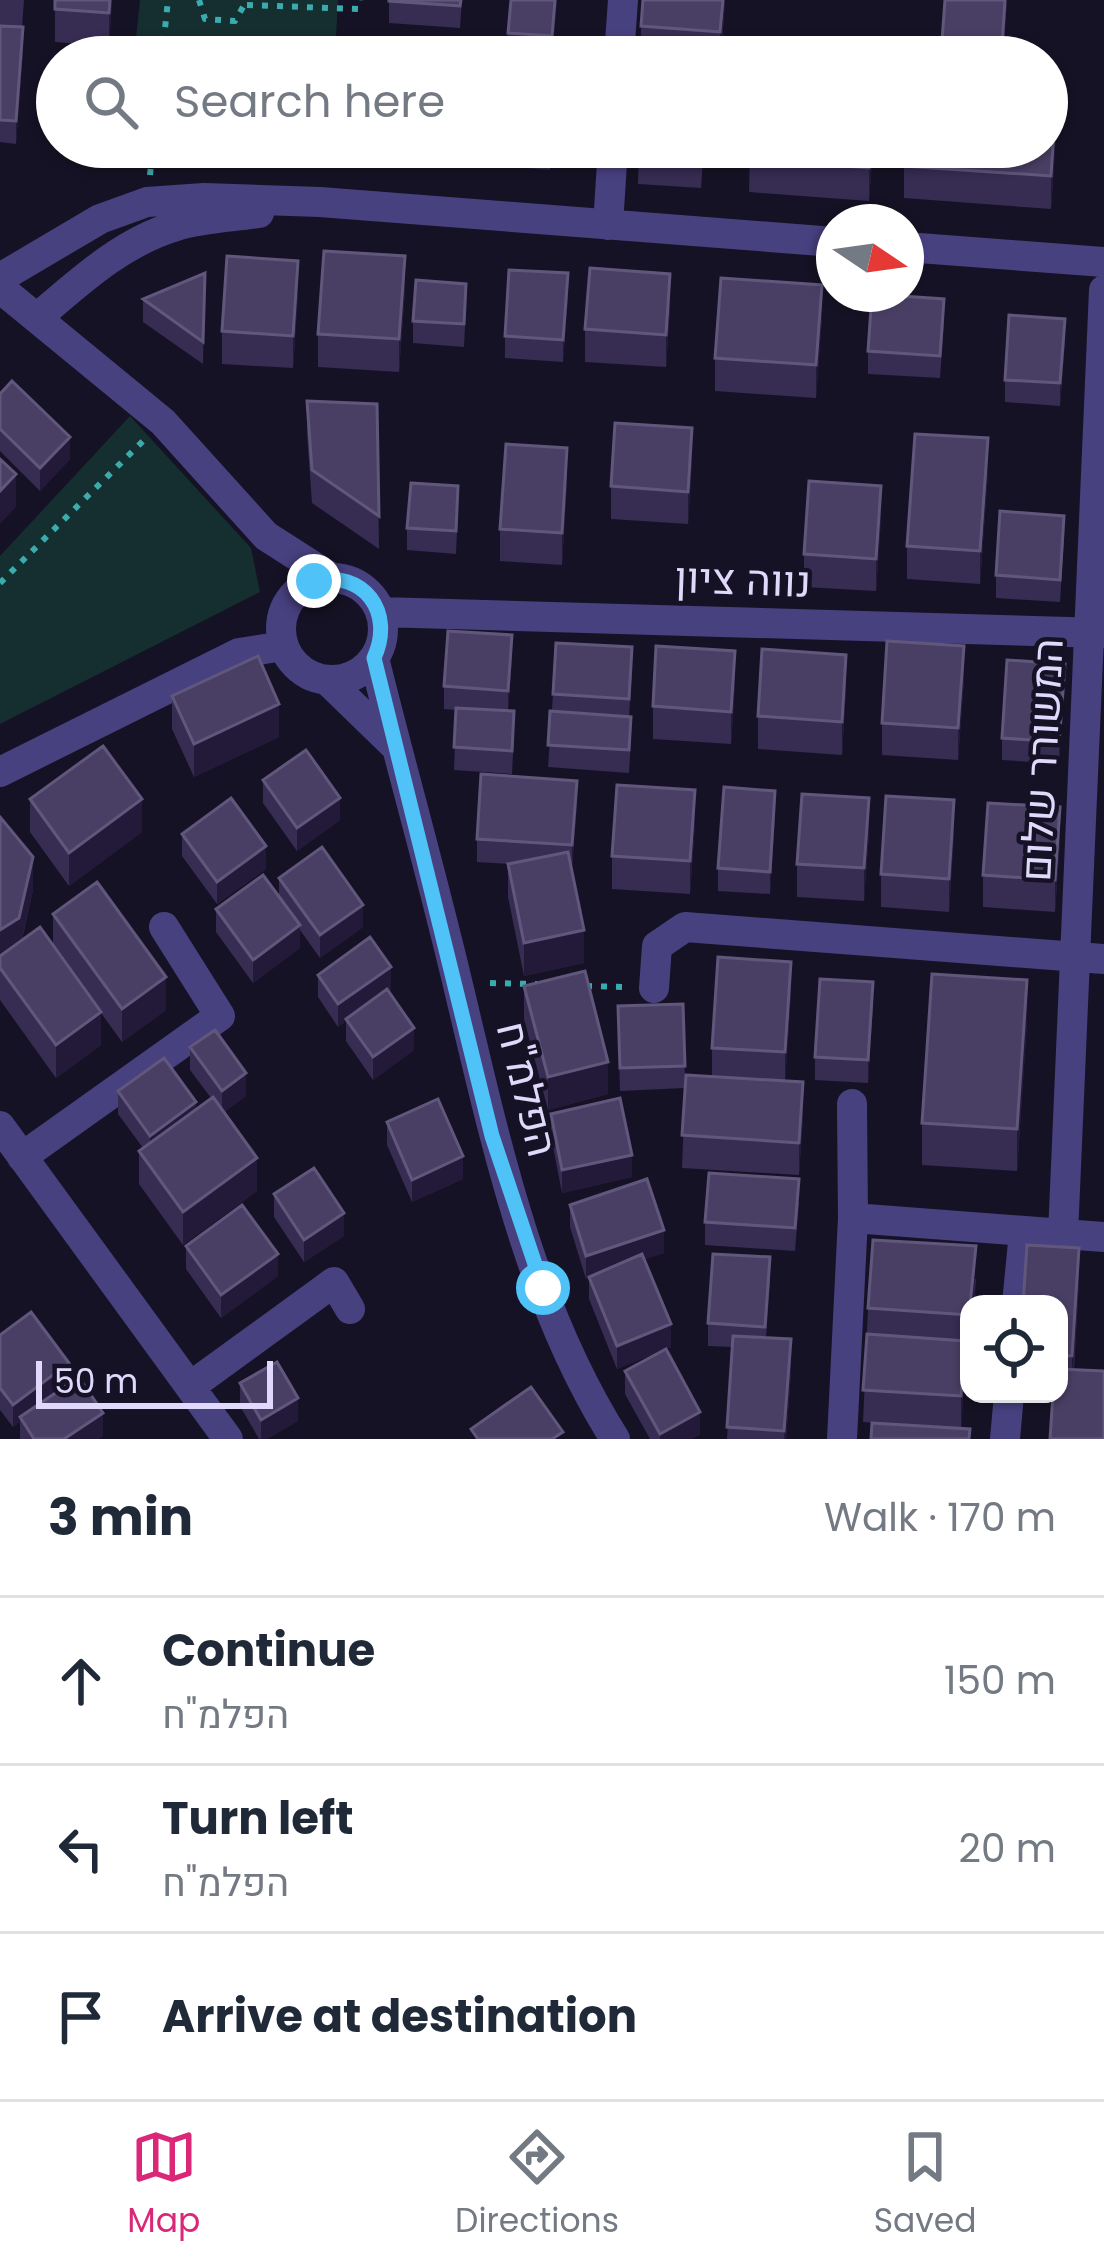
<!DOCTYPE html>
<meta charset="utf-8">
<style>
body{margin:0;font-family:Poppins,Heebo,sans-serif;background:#f6f6f7;color:#1f2937}
.controls{position:absolute;right:36px;bottom:36px;display:grid;overflow:hidden;border-radius:24px;box-shadow:0 3px 9px #0004}
.controls button{width:108px;height:108px;display:grid;place-items:center;padding:0;border:0;border-bottom:3px solid #e0e1e3;background:#fff;color:#1f2937;font:60px sans-serif}
.compass{position:absolute;left:816px;top:204px;width:108px;height:108px;border-radius:50%;background:#fff;box-shadow:0 3px 9px #0004;rotate:103deg}
.scale{position:absolute;left:36px;bottom:30px;width:237px;box-sizing:border-box;padding-left:12px;border:6px solid #e0d9fc;border-top:0;font-size:33px;line-height:42px;white-space:nowrap;color:#e0d9fc;-webkit-text-stroke:9px #161225;paint-order:stroke}
.stop{position:absolute;width:36px;height:36px;margin:-27px;border:9px solid #4fc3f7;border-radius:50%;background:#fff}
.stop.end{background:#4fc3f7;border-color:#fff;box-shadow:0 3px 12px #0008}
.list{margin:0;padding:0;list-style:none}
h2{display:flex;justify-content:space-between;align-items:center;height:156px;margin:0;padding:0 48px;font-size:51px}
h2 small{font-size:39px;font-weight:400;color:#747a83}
.list li{display:grid;grid-template-columns:78px 1fr auto;gap:36px;align-items:center;box-sizing:border-box;height:168px;padding:0 48px;border-top:3px solid #e0e1e3}
.list b{display:block;font-size:45px;white-space:nowrap}
.list p{margin:0;font-size:39px;white-space:nowrap;color:#747a83}
.list em{font-size:39px;font-style:normal;color:#747a83}
.icon{flex:none;width:66px;height:66px;fill:none;stroke:currentColor;stroke-width:2;stroke-linecap:round;stroke-linejoin:round}
.map{position:relative;flex:none;width:1104px;height:1439px;overflow:hidden}
.search{position:absolute;background:#fff;box-shadow:0 3px 9px #0004;left:36px;right:36px;top:36px;height:132px;display:flex;align-items:center;gap:30px;box-sizing:border-box;padding:0 42px;border-radius:66px;color:#747a83;font-size:45px}
.sheet{height:660px;background:#fff}
nav{display:flex;justify-content:space-around;align-items:center;box-sizing:border-box;height:168px;border-top:3px solid #e0e1e3;background:#fff;font-size:33px;color:#747a83}
nav a{display:grid;justify-items:center;gap:6px}
nav .on{color:#db2777}
.map>svg:first-child{display:block}
</style>
<div class="map">
<svg width="1104" height="1439" viewBox="0 0 1104 1439">
<rect width="100%" height="100%" fill="#161225"/>
<path fill="#152e2f" d="M140 0H338L335 57H134Z
M162 147H331L330 159 162 150Z
M130 416 251 548 260 592 0 724V556Z"/>
<g fill="none" stroke-linecap="round" stroke-linejoin="round">
<path stroke="#3bacae" stroke-width="6" stroke-dasharray="6 9" stroke-linecap="butt" d="M199 0 205 19 235 21 247 0
M247 5 358 9 360 0
M162 57 168 0
M150 175 153 147
M0 583 143 441
M490 983 537 984
M586 986 626 987"/>
<path stroke="#484180" stroke-width="30" d="M619 57 623 0
M608 225 613 147
M906 247 1104 262
M0 278 100 219 147 202 204 198 320 202 834 242
M0 288 163 422 266 536 330 577
M37 318C79 282 122 242 176 226 202 218 232 217 259 213
M281 629a51 51 0 1 1 102 0a51 51 0 1 1-102 0Z
M381 612 1104 633
M374 658C401 767 432 875 458 985 495 1139 529 1303 615 1439
M327 680 396 747
M0 772 239 653 284 646
M654 988 657 946 685 927 1104 959
M0 1126 228 1439
M22 1157 220 1016 164 927
M853 1218 1104 1237
M1063 1235 1104 290
M1017 1304 1024 1232
M191 1386 334 1282 350 1309
M842 1439 853 1218 852 1104
M1005 1439 1009 1394"/>
</g>
<path fill="#372c52" d="M0 0H24L22 27 23 50 16 144 0 142Z
M55 0H112L109 46 55 42Z
M389 0H462L460 28 389 23Z
M557 0 552 57 508 56V33Z
M725 0 721 57H641V26Z
M1007 0 1003 57H942V41Z
M1056 134 1051 209 904 198V166Z
M87 147H127V150Z
M355 147H454L453 164 355 156Z
M491 147H551L550 170 491 165Z
M639 147H704L701 188 638 184Z
M750 147H873L869 201 749 192Z
M205 273 203 364 143 322V299Z
M405 289 399 372 318 367V334Z
M298 294 293 368 222 364V331Z
M568 296 563 362 505 358V336Z
M466 306 464 347 413 343V321Z
M670 307 666 367 585 362V329Z
M822 317 816 398 715 391V358Z
M944 322 940 378 868 374V351Z
M1065 341 1060 406 1005 402V380Z
M0 394 70 459 40 491 0 451Z
M307 401 377 404 379 549 312 503 307 434Z
M692 461 688 524 611 519V486Z
M988 471 980 584 907 579V546Z
M567 481 562 565 500 561V529Z
M458 509 456 554 407 550V528Z
M881 518 876 591 804 587V554Z
M1064 538 1060 602 996 598V575Z
M512 658 508 711 514 734 512 774 454 770 456 710 444 709V686Z
M632 670 629 717 631 739 629 773 548 767 553 694Z
M964 679 958 760 882 755V723Z
M735 684 731 744 653 739V706Z
M1065 687 1059 764 1002 760V738Z
M846 688 842 755 758 749V716Z
M172 696 279 737 194 777 172 729Z
M263 780 340 820 297 851 263 803Z
M30 799 142 832 69 886 30 832Z
M577 803 572 868 584 963 524 976 508 897V864H510L477 862V839Z
M775 813 770 894 718 891V868Z
M0 817 33 890 22 940 53 946V914L166 1010 122 1042 101 1013V1045L56 1078 0 1000Z
M695 823 690 894 612 889V856Z
M869 831 864 901 797 897V864Z
M954 833 949 912 881 907V874Z
M182 834 266 869 217 904 182 856Z
M1060 840 1055 912 983 907V875Z
M279 878 363 927 320 958 300 930V948L253 983 216 932V909L279 896Z
M318 975 391 990 389 991 414 1050 373 1080 346 1041V1021L338 1027 318 997Z
M524 986 608 1094 548 1110 524 1019Z
M791 994 785 1081 803 1115 799 1175 682 1168 685 1088 620 1091 618 1029 683 1004 685 1082 712 1076V1048Z
M873 1004 868 1083 815 1080V1057Z
M1027 1022 1017 1171 922 1165V1123Z
M190 1047 246 1096 224 1112 257 1191 183 1245 139 1184V1151L143 1148 118 1114V1091L196 1110 211 1098 190 1070Z
M551 1114 632 1177 562 1193 551 1136Z
M387 1122 463 1179 412 1202 387 1145Z
M274 1194 344 1236 304 1262 274 1217Z
M799 1202 795 1251 705 1245V1222Z
M570 1205 664 1253 644 1259 671 1347 666 1349 700 1434 692 1439H650L625 1394V1371L666 1349 617 1369 589 1299V1278L586 1279 570 1227Z
M186 1246 278 1276 221 1318 186 1269Z
M976 1279 974 1304H969V1348L965 1347 961 1429 863 1422 868 1308Z
M770 1280 766 1338 791 1372 786 1439H727L732 1347 708 1346V1323Z
M1079 1281 1074 1370 1059 1394V1304Z
M0 1335 69 1384 103 1436 98 1439H20V1422L13 1427 0 1410Z
M240 1383 298 1421 267 1439H259L240 1406Z"/>
<path fill="#221a38" d="M110 0H112L109 46V13Z
M555 0H557L552 57V36Z
M723 0H725L720 57V32Z
M1005 0H1007L1002 57V46Z
M23 27V50L16 144V121Z
M1056 101V134L1051 209V176Z
M871 147H873L869 201V168Z
M405 256V289L399 372V339Z
M298 261V294L293 368V336Z
M568 273V296L563 362V340Z
M670 274V307L666 367V335Z
M822 285V317L816 398V365Z
M1065 319V341L1060 406V383Z
M692 428V461L688 524V492Z
M70 437V459L40 491V468Z
M988 438V471L980 584V551Z
M567 448V481L562 565V533Z
M16 474V507L0 524V491Z
M881 486V518L876 591V559Z
M512 635V658L508 713V691Z
M964 646V679L958 760V728Z
M735 651V684L731 744V712Z
M846 655V688L842 755V722Z
M1065 664V687L1059 764V742Z
M279 704V737L194 777V744Z
M577 781V803L572 868V845Z
M695 790V823L690 894V861Z
M775 791V813L770 894V872Z
M340 798V820L297 851V828Z
M869 798V831L864 901V868Z
M142 799V832L69 886V853Z
M954 800V833L949 912V879Z
M1060 807V840L1055 912V880Z
M266 846V869L217 904V882Z
M33 857V890L19 951 0 962V930Z
M363 905V927L320 958V935Z
M300 925V948L253 983V960Z
M584 930V963L524 976V943Z
M791 962V994L785 1085V1052Z
M391 967V990L338 1027V1004Z
M166 977V1010L122 1042V1009Z
M1027 980V1022L1017 1171V1129Z
M873 982V1004L868 1083V1060Z
M101 1012V1045L56 1078V1045Z
M414 1028V1050L373 1080V1057Z
M608 1062V1094L548 1110V1077Z
M246 1073V1096L222 1114V1091Z
M803 1082V1115L799 1175V1143Z
M196 1102V1125L150 1158V1136Z
M632 1155V1177L562 1193V1170Z
M463 1156V1179L412 1202V1180Z
M257 1158V1191L183 1245V1212Z
M344 1213V1236L304 1262V1240Z
M664 1230V1253L586 1279V1256Z
M976 1246 974 1304H971Z
M1079 1248V1281L1072 1389V1356Z
M278 1254V1276L221 1318V1295Z
M671 1324V1347L617 1369V1346Z
M791 1339V1372L786 1439H784Z
M965 1341V1373L961 1429V1396Z
M69 1363V1385L20 1417V1422L13 1427V1405Z
M298 1398V1421L267 1439H261V1420Z
M700 1412V1434L692 1439H660V1434Z
M103 1413V1436L98 1439H64Z"/>
<path fill="#493f64" stroke="#61577c" stroke-width="3" d="M55 0H110L109 13 55 9Z
M461 0 460 6 389 1V0Z
M511 0H555L552 36 508 33Z
M643 0H723L720 32 641 26Z
M945 0H1005L1002 46 942 41Z
M0 26 23 27 16 121 0 120Z
M1047 100 1056 101 1051 176 904 166 906 147H1047Z
M639 147H703L701 166 638 161Z
M750 147H871L869 168 749 159Z
M324 251 405 256 399 339 318 334Z
M227 256 298 261 293 336 222 331Z
M590 268 670 274 666 335 585 329Z
M509 270 568 273 563 340 505 336Z
M205 273 203 342 143 299Z
M721 278 822 285 816 365 715 358Z
M416 280 466 284 464 324 413 321Z
M872 294 944 299 940 356 868 351Z
M1009 315 1065 319 1060 383 1005 380Z
M12 381 70 437 40 468 0 429V394Z
M307 401 377 404 379 516 312 470Z
M615 423 692 428 688 492 611 486Z
M915 434 988 438 980 551 907 546Z
M506 444 567 448 562 533 500 529Z
M0 459 16 474 0 491Z
M809 481 881 486 876 559 804 554Z
M411 483 458 486 456 531 407 528Z
M1000 511 1064 516 1060 580 996 575Z
M448 631 512 635 508 691 444 686Z
M887 641 964 646 958 728 882 723Z
M556 643 632 647 629 699 553 694Z
M656 646 735 651 731 712 653 706Z
M762 649 846 655 842 722 758 716Z
M258 656 279 704 194 744 172 696Z
M1007 660 1065 664 1059 742 1002 738Z
M456 708 514 711 512 751 454 747Z
M550 711 631 717 629 750 548 745Z
M103 746 142 799 69 853 30 799Z
M306 750 340 798 297 828 263 780Z
M481 774 577 781 572 845 477 839Z
M617 785 695 790 690 861 612 856Z
M724 787 775 791 770 872 718 868Z
M802 794 869 798 864 868 797 864Z
M886 796 954 800 949 879 881 874Z
M231 798 266 846 217 882 182 834Z
M988 803 1060 807 1055 880 983 875Z
M0 817 33 857 19 918 0 930Z
M322 847 363 905 320 935 279 878Z
M568 852 584 930 524 943 508 864Z
M263 875 300 925 253 960 216 909Z
M97 882 166 977 122 1009 53 914Z
M40 927 101 1012 56 1045 0 968V956Z
M370 937 391 967 338 1004 318 975Z
M718 957 791 962 785 1052 712 1048Z
M585 971 608 1062 548 1077 524 986Z
M932 974 1027 980 1017 1129 922 1123Z
M820 979 873 982 868 1060 815 1057Z
M387 989 414 1028 373 1057 346 1019Z
M683 1004 685 1066 620 1068 618 1006Z
M215 1030 246 1073 222 1091 190 1047Z
M164 1058 196 1102 150 1136 118 1091Z
M686 1075 803 1082 799 1143 682 1135Z
M213 1097 257 1158 183 1212 139 1151Z
M620 1098 632 1155 562 1170 551 1114Z
M438 1099 463 1156 412 1180 387 1122Z
M314 1168 344 1213 304 1240 274 1194Z
M709 1173 799 1179 795 1228 705 1222Z
M647 1179 664 1230 586 1256 570 1205Z
M242 1205 278 1254 221 1295 186 1246Z
M873 1240 976 1246 969 1315 868 1308Z
M1027 1245 1079 1248 1072 1356 1059 1355V1304H1023Z
M642 1254 671 1324 617 1346 589 1277Z
M713 1254 770 1257 765 1327 708 1323Z
M31 1312 69 1363 13 1405 0 1388V1335Z
M867 1334 965 1341 961 1396 863 1390Z
M733 1336 791 1339 784 1431 727 1427Z
M666 1349 700 1412 660 1434 625 1371Z
M277 1362 298 1398 261 1420 240 1383Z
M1059 1369 1104 1371V1439H1050L1053 1394H1059Z
M79 1377 103 1413 64 1439H34L20 1417Z
M531 1387 563 1432 552 1439H478L471 1429Z
M872 1423 970 1429 969 1439H871Z"/>
<g fill="none" stroke-linecap="round" stroke-linejoin="round">
<path stroke="#4fc3f7" stroke-width="15" d="M314 581C364 570 395 612 374 658L492 1136 543 1288"/>
</g>
<g text-anchor="middle" dominant-baseline="central" stroke-width="9" stroke-linejoin="round" paint-order="stroke">
<g font-size="42" fill="#e0d9fc" stroke="#161225">
<text transform="translate(743 580) rotate(2)">נווה ציון</text>
<text transform="translate(1042 760) rotate(-87)">המשורר שלום</text>
<text transform="translate(527 1089) rotate(76)">הפלמ"ח</text>
</g>
</g>
</svg>
<div class="controls">
<button><svg class="icon" aria-label="locate" viewBox="0 0 24 24"><circle cx="12" cy="12" r="6"/><path d="M12 2v4M12 18v4M2 12h4M18 12h4"/></svg></button>
</div>
<svg class="compass" viewBox="-18 -18 36 36"><path d="M0-13l5 13h-10z" fill="#e53935"/><path d="M0 13l5-13h-10z" fill="#747a83"/></svg>
<div class="scale">50 m</div>
<div class="stop" style="left:543px;top:1288px"></div>
<div class="stop end" style="left:314px;top:581px"></div>
<div class="search"><svg class="icon" aria-label="search" viewBox="0 0 24 24"><circle cx="10" cy="10" r="6"/><path d="M15 15l6 6"/></svg>Search here</div>
</div>
<section class="sheet">
<h2>3 min<small>Walk · 170 m</small></h2>
<ul class="list">
<li><svg class="icon" aria-label="ahead" viewBox="0 0 24 24"><path d="M12 20V5M6 11l6-6 6 6"/></svg><div><b>Continue</b><p>הפלמ&quot;ח</p></div><em>150 m</em></li>
<li><svg class="icon" aria-label="left" viewBox="0 0 24 24"><path d="M17 20v-9H6M10 6l-5 5 5 5"/></svg><div><b>Turn left</b><p>הפלמ&quot;ח</p></div><em>20 m</em></li>
<li><svg class="icon" aria-label="arrive" viewBox="0 0 24 24"><path d="M6 21V4h12l-3 4 3 4H6"/></svg><div><b>Arrive at destination</b></div></li>
</ul>
</section>
<nav>
<a class="on"><svg class="icon" aria-label="map" viewBox="0 0 24 24"><path d="M3 6l6-2 6 2 6-2v14l-6 2-6-2-6 2zM9 4v14M15 6v14"/></svg>Map</a>
<a><svg class="icon" aria-label="directions" viewBox="0 0 24 24"><path d="M12 3l9 9-9 9-9-9zM9 14v-3h6M13 9l2 2-2 2"/></svg>Directions</a>
<a><svg class="icon" aria-label="saved" viewBox="0 0 24 24"><path d="M7 4h10v16l-5-4-5 4z"/></svg>Saved</a>
</nav>
